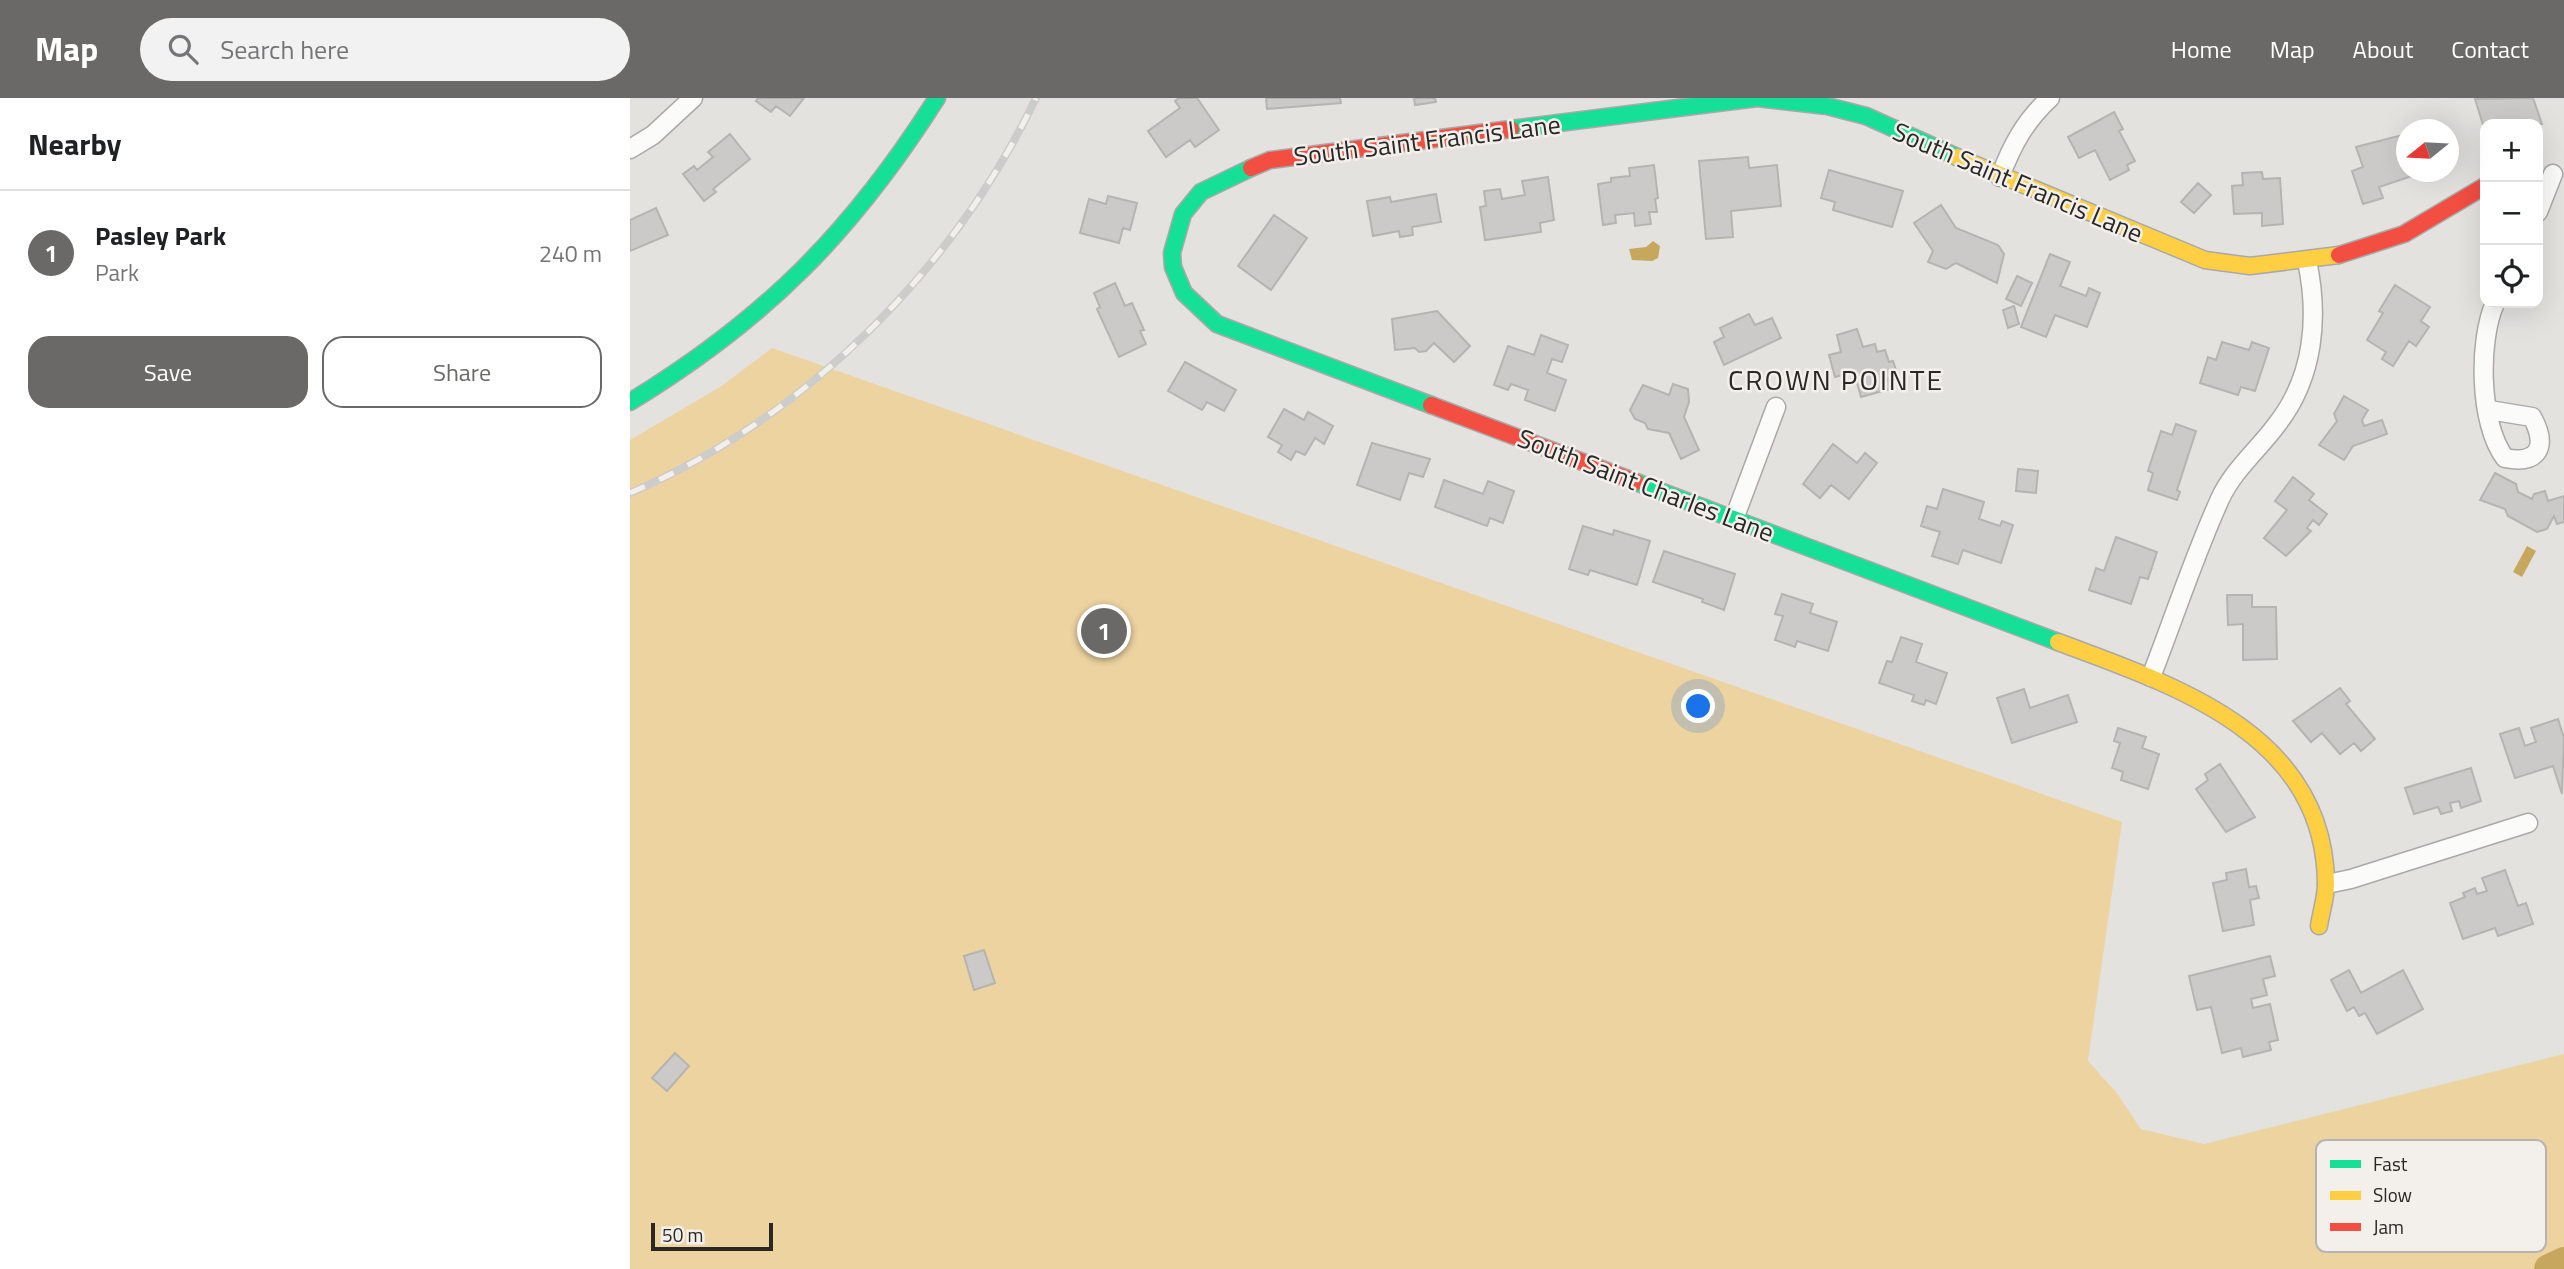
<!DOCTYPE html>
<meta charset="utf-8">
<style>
body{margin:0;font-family:"Titillium Web",sans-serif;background:#f2f2f2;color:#202124}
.controls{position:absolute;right:21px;top:21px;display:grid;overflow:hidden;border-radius:14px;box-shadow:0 7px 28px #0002}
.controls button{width:63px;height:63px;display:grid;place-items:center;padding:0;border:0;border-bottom:2px solid #e0e0e0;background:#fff;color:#202124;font:35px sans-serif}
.compass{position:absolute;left:1766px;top:21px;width:63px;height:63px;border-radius:50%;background:#fff;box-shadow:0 7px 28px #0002;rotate:252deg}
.scale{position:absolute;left:21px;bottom:18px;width:122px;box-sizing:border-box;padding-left:7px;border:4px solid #292826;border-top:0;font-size:19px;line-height:24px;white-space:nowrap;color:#292826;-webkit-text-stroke:5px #f3f0eb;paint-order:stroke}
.you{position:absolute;left:1069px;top:609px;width:24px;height:24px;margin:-18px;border:5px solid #fff;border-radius:50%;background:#1a73e8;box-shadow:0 0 0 10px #1a73e833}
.badge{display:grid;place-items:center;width:46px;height:46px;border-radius:50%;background:#6a6967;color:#fff;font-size:23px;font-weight:700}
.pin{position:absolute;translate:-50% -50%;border:4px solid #fff;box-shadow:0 2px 7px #0006}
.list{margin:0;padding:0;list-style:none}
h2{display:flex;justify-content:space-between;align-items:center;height:91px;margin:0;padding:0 28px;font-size:30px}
h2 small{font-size:23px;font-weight:400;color:#757577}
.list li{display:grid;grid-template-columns:46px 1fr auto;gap:21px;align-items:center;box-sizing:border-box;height:126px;padding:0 28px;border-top:2px solid #e0e0e0}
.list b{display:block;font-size:26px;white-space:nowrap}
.list p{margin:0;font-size:23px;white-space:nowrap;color:#757577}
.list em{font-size:23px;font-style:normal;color:#757577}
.actions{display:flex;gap:14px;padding:21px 28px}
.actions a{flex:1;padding:16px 0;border:2px solid #6a6967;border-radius:21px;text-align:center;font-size:24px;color:#6a6967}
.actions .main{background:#6a6967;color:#fff}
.icon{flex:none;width:38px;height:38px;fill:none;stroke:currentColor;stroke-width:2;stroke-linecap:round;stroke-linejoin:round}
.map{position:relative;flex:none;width:1934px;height:1171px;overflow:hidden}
header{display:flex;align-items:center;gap:42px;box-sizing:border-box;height:98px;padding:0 35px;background:#6a6967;color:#fff}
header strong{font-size:33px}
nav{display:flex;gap:38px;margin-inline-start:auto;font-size:24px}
.search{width:490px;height:63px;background:#f2f2f2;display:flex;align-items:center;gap:18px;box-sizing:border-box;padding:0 24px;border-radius:38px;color:#757577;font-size:26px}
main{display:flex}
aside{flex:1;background:#fff}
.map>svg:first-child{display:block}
</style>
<header>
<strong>Map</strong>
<div class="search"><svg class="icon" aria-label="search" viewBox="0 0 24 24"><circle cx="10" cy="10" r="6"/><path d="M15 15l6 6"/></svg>Search here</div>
<nav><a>Home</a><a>Map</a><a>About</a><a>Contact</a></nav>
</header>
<main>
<aside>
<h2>Nearby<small></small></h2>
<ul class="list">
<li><span class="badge">1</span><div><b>Pasley Park</b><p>Park</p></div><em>240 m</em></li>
</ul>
<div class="actions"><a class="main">Save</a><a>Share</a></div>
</aside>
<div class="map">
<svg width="1934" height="1171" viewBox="0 0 1934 1171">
<rect width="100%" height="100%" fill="#e4e2df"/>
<path fill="#edd3a0" d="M142 250 1492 724 1458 963 1486 994 1511 1031 1574 1046 1934 956V1164L1919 1171H0V342L90 289Z"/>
<path fill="#c7a65d" d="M1023 143 1030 148 1028 160 1022 163 1002 162 999 151 1016 149Z
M1897 448 1906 453 1892 479 1883 474Z"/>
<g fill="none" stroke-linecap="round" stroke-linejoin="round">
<path stroke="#c7a65d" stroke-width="30" d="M1919 1171 1934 1164"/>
</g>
<path fill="#cccac8" stroke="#b5b4b1" stroke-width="2" d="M128 0H174L160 18 146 8 141 14 126 3Z
M549 0H567L589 32 565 49 560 42 536 59 518 33 550 10 545 3Z
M636 0H710L711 5 637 11Z
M784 0H805L806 4 785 7Z
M1903 0 1912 26H1881L1880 24 1855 26V33L1845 1Z
M1484 14 1493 31 1489 33 1505 63 1497 67 1499 72 1480 82 1465 52 1449 60 1438 39Z
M100 36 120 61 83 91 86 94 74 103 53 76 64 68 67 72 83 59 78 54Z
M1776 36V74H1794L1749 89 1753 100 1733 106 1722 73 1733 69 1726 49Z
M1118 59 1119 70 1147 67 1151 108 1101 113 1103 139 1076 141 1069 63Z
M1024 67 1028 100 1025 101 1027 114H1019L1021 126 1005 128 1004 115 985 117 986 125 973 127 968 86 981 84V80L1000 78 999 70Z
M1199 72 1273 93 1262 129 1203 112 1205 104 1191 100Z
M1632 74 1633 81 1650 80 1653 126 1632 128V115L1604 116 1602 88 1613 87 1612 75Z
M918 79 924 122 910 125 911 134 855 142 850 109 856 108 854 93 870 91 872 101 895 97 892 83Z
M1568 85 1581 97 1564 115 1551 104Z
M806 96 811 124 782 129 783 137 770 139 769 133 743 138 737 103 760 99 761 104Z
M478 98 507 105 500 132 493 130 489 145 450 135 459 101 476 106Z
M1311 107 1326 130 1368 147 1374 156 1367 185 1326 165 1316 171 1298 164 1303 153 1284 125Z
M26 110 38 137 0 153V122Z
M644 117 677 140 641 192 608 168Z
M1420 156 1440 164 1430 188 1456 198 1459 190 1470 195 1457 229 1425 217 1416 239 1391 229Z
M1387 178 1402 185 1391 208 1376 201Z
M485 185 495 208 502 205 514 232 510 233 516 246 489 259 467 211 470 209 464 195Z
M1765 187 1800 209 1791 223 1799 229 1786 248 1779 243 1763 268 1752 261 1756 254 1737 242 1753 215 1749 213Z
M1384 208 1389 226 1378 230 1373 212Z
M807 213 840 248 824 264 804 245 796 253 789 254 785 250 765 252 762 221Z
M1119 216 1125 227 1142 220 1151 240 1094 267 1084 244 1094 239 1090 230Z
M1227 231 1233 249 1245 246 1247 254 1255 252 1259 264 1263 263 1268 278 1258 281 1260 291 1231 299 1224 274 1205 279 1199 257 1211 254 1207 237Z
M911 237 938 247 932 264 922 261 917 275 936 282 925 313 895 302 898 292 881 286 878 292 864 287 878 248 904 257Z
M1592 244 1619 252 1622 244 1639 250 1625 293 1611 289 1608 297 1570 285 1578 259 1586 262Z
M555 264 606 292 594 313 577 304 572 312 538 293Z
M1043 286 1058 291 1059 304 1054 319 1069 352 1051 361 1039 335 1018 331 1015 325 1005 321 1000 312 1013 287 1039 297Z
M1714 298 1738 312 1732 322 1734 328 1752 322 1757 336 1723 348 1714 362 1689 347 1707 323 1704 316Z
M654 311 674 322 678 314 703 328 694 346 685 340 675 357 666 353 661 362 648 354 652 347 638 339Z
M1546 326 1566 333 1547 392 1550 394 1547 402 1518 392 1523 375 1518 373 1531 333 1542 337Z
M742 345 800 361 793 379 779 375 770 402 727 387Z
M1203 346 1227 365 1235 355 1247 365 1219 401 1201 387 1190 400 1173 386Z
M1388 371 1408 373 1406 395 1386 393Z
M1865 375 1886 386 1888 394 1902 401 1904 396 1915 393 1918 403 1934 398V424L1927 426 1924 418 1917 431 1907 434 1878 418 1875 411 1850 402Z
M1663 379 1684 396 1679 402 1697 416 1689 427 1683 422 1677 430 1681 433 1656 458 1634 440 1657 412 1645 403Z
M814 382 853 396 858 383 884 393 873 425 860 420 857 428 805 409Z
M1313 391 1354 404 1349 421 1370 428 1372 423 1383 427 1371 465 1333 452 1328 466 1302 458 1310 434 1291 428 1297 408 1307 411Z
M953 428 983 437 984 432 1020 443 1007 487 960 472 958 477 939 471Z
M1486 439 1527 454 1518 481 1510 479 1501 506 1459 492 1466 470 1474 473Z
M1034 453 1105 476 1094 512 1072 504 1073 501 1023 484Z
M1152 496 1183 506 1180 515 1207 524 1198 553 1167 543 1165 549 1145 542 1153 518 1145 516Z
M1597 497H1622V509H1646L1647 561 1613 562V526L1598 527Z
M1271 539 1292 546 1286 564 1317 575 1306 606 1296 602 1294 607 1282 603 1284 597 1249 585 1257 563 1262 564Z
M1710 590 1720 603 1716 606 1745 641 1731 653 1724 645 1710 656 1692 635 1681 644 1663 623Z
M1394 591 1400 610 1438 597 1447 624 1382 645 1367 600Z
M1928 621 1934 640 1932 696 1923 668 1885 680 1870 636 1889 630 1895 648 1906 644 1901 630Z
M1488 630 1516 639 1512 650 1529 656 1518 691 1491 682 1493 674 1482 670 1490 645 1484 643Z
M1590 666 1625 719 1596 734 1566 691 1578 682 1575 676Z
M1841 670 1851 703 1831 710 1829 703 1820 705 1822 713 1811 716 1808 709 1784 716 1775 690Z
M1616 771 1619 789 1626 788 1629 800 1620 802 1624 827 1593 833 1583 785 1597 782 1596 775Z
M1875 772 1888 808 1896 805 1903 826 1868 838 1865 830 1833 841 1820 805 1835 799 1833 795 1845 790 1847 796 1857 793 1852 780Z
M354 852 365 885 344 892 334 858Z
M1640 858 1645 878 1633 881 1637 897 1621 901 1623 910 1640 906 1648 942 1639 944 1641 952 1613 959 1611 950 1592 955 1581 909 1567 912 1559 878Z
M1719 872 1731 895 1773 872 1793 911 1747 936 1735 915 1729 918 1724 909 1717 913 1701 882Z
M45 955 59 968 37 993 22 980Z"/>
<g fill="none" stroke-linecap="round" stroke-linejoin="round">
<g stroke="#aaa9a7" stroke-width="21">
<path id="street" d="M0 51 23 37 63 0
M1370 79C1382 47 1395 23 1420 0
M1908 114 1923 76
M1859 312 1902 319C1918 348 1909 367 1875 360 1849 326 1848 243 1865 205
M1104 421 1146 309
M1521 579C1544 520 1564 458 1590 401 1603 372 1630 350 1648 325 1684 278 1689 219 1677 163
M1697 786 1721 781 1898 725"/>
</g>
<g stroke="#aaa9a7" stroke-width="19">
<path id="fast" d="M881 31 1127 0 1197 8 1236 18 1327 59
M621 70 571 94 553 116 542 155 543 169 554 195 587 226 801 307
M0 304C136 221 222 134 307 0
M1006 384 1428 544"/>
</g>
<g stroke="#aaa9a7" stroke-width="19">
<path id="slow" d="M1327 59 1575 162 1620 168 1709 157
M1428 544C1543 587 1695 635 1696 786 1696 800 1691 814 1689 828"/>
</g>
<g stroke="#aaa9a7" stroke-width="19">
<path id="jam" d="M621 70 640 62 881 31
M1709 157 1774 136 1855 88
M801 307 1006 384"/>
</g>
<use href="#street" stroke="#fbfbfa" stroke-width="18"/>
<use href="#fast" stroke="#16e098" stroke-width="16"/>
<use href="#slow" stroke="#ffcf43" stroke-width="16"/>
<use href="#jam" stroke="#f24e42" stroke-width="16"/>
<g stroke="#cccccb" stroke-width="8">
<path id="rail" d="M0 395C176 320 324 171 406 0"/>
</g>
<use href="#rail" stroke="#f3f0eb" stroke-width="5" stroke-dasharray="16" stroke-linecap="butt"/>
</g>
<g text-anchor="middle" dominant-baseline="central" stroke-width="5" stroke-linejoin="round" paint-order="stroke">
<g font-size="26" fill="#292826" stroke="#f3f0eb">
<text transform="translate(797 42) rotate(-7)">South Saint Francis Lane</text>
<text transform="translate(1388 84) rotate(23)">South Saint Francis Lane</text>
<text transform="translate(1016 387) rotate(21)">South Saint Charles Lane</text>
</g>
<g font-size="28" letter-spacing="2" fill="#292826" stroke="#f3f0eb">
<text x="1206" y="281">CROWN POINTE</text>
</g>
</g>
<rect x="1686" y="1042" width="230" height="112" rx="10" fill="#f3f0eb" stroke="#b6b4b0" stroke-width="2"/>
<rect x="1700" y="1062" width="31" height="8" fill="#16e098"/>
<rect x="1700" y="1093" width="31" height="9" fill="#ffcf43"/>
<rect x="1700" y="1125" width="31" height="8" fill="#f24e42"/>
<g font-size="19" fill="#292826">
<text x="1743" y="1073">Fast</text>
<text x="1743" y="1104">Slow</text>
<text x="1743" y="1136">Jam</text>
</g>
</svg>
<div class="controls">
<button>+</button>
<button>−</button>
<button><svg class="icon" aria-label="locate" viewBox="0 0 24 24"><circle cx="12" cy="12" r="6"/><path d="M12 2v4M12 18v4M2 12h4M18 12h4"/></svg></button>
</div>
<svg class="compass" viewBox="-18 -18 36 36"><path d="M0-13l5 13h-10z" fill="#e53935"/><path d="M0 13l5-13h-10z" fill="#757577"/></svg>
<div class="scale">50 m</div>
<div class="you"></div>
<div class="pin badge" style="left:474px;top:533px">1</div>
</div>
</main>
